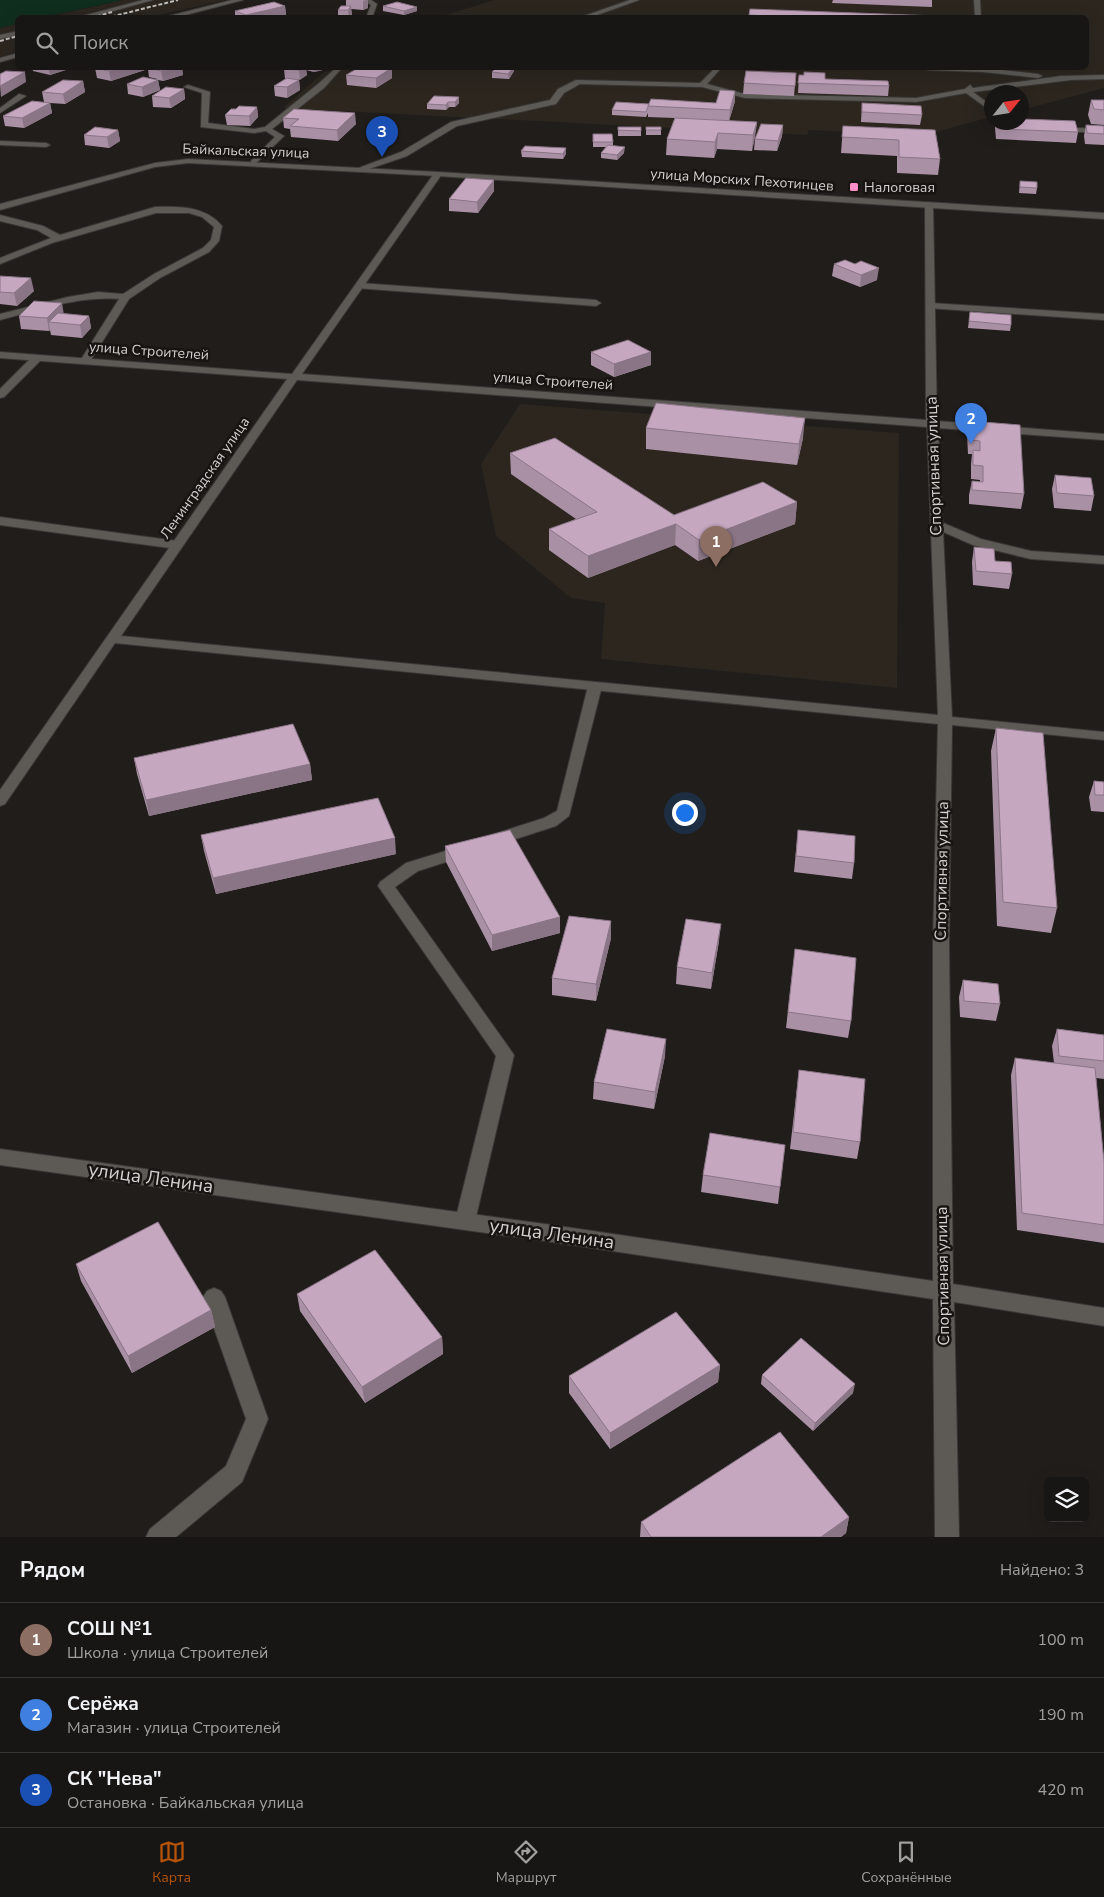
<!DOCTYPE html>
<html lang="ru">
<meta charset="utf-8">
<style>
body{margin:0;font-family:"Nunito Sans",sans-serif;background:#252322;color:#f1f3f6}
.controls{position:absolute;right:15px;bottom:15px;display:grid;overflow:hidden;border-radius:8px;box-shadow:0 5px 20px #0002}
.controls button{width:45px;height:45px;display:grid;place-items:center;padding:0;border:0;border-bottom:1px solid #363534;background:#181614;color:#f1f3f6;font:25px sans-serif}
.compass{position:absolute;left:984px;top:85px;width:45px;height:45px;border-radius:50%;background:#181614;box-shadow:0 5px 20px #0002;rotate:60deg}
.you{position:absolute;left:684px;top:812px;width:18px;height:18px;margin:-12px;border:4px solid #fff;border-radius:50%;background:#1a73e8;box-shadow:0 0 0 8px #1a73e833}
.badge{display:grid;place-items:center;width:32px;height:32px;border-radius:50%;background:#b45309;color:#fff;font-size:16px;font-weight:700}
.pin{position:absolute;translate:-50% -41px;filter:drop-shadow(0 1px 2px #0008)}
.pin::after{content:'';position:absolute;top:26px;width:18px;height:15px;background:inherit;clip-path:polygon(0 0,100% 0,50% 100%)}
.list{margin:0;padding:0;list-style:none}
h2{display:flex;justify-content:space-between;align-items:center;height:65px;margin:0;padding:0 20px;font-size:21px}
h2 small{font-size:16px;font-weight:400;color:#9f9fa0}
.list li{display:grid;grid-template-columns:32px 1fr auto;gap:15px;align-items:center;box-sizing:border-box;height:75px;padding:0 20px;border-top:1px solid #363534}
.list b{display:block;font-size:19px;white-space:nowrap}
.list p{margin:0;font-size:16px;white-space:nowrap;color:#9f9fa0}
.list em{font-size:16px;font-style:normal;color:#9f9fa0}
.icon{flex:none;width:28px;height:28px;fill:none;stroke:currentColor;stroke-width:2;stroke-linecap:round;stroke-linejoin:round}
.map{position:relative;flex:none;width:1104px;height:1537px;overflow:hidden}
.search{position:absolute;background:#181614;box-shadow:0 5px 20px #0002;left:15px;right:15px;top:15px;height:55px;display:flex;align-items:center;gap:12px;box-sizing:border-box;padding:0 18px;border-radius:8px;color:#9f9fa0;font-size:19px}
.sheet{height:290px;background:#181614}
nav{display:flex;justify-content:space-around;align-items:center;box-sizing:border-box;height:70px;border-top:1px solid #363534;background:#181614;font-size:14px;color:#9f9fa0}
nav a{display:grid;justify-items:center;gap:2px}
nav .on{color:#b45309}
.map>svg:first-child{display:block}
</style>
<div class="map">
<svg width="1104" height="1537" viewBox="0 0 1104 1537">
<rect width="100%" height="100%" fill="#201d1a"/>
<path fill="#2c261f" d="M123 0H226L149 17 44 18Z
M494 0H1104V88L1022 110V92H992L991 117 925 135 809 130 807 135 283 108 324 72 351 68H1086V18L440 17Z
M17 24V52L0 57V28Z
M520 404 899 433 897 688 601 659 605 603 571 598 496 536 481 464Z"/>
<path fill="#102e1e" d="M0 0H123L44 17 18 18 17 24 0 28Z"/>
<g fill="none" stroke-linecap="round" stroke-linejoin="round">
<g stroke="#3a3735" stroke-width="2">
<path id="lane" d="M143 0H153L88 18H75Z
M364 0H371L377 4 372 18H366L371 5Z
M974 0H980L981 18H975Z
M18 31V35L0 39V35Z
M336 68H342L324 88 272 129 284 136 254 165H251V161L275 137 266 131 254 133 201 127 202 93 184 87 188 85 210 92 208 123 254 129 265 127 318 84Z
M715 68H721L707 84 745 94 916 98 965 89 970 85 973 88 1061 76 1104 75V79L1071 80 973 92 992 106V112L966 93 916 102 745 98 702 87 580 84 564 93 556 104 457 126 407 156 363 171 356 169 401 152 451 122 550 100 558 89 576 80 700 83Z
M925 68H983L1038 74 1042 76 1038 78 983 72 928 70Z
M19 94 26 96 0 113V108Z
M1053 127 1104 129V133L1056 131H1053Z
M0 141 46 143 50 145 46 147 0 145Z
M155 207C179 206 206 206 222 226L219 241 209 252 160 278 129 299 89 363 85 364 80 361 119 299C78 296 39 310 0 320V314L68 297 98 292 123 294 154 274 203 248 211 240 214 227 202 217 189 213H156L52 243 0 264V258L51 238 37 230 0 221V215L43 226 60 235Z
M359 283 596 300 601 303 596 306 356 288V284Z
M930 303 1104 314V320L927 308V304Z
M37 355 41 356 42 358 41 360 4 397 0 398V389L33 356Z
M0 517 177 541 183 545 177 549 0 525Z
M936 520 981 539 1031 551 1104 556V564L1031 559 973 545 932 527 930 524Z
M595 682 602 686 569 816 556 826 500 844 494 845 488 844 486 840 488 836 544 818 557 811 588 686Z
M465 845 471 846 473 850 471 854 418 871 395 887 514 1055 475 1221 472 1227 465 1229 458 1227 455 1221 496 1056 378 886 380 882 406 863Z
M214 1288 221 1291 225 1297 268 1419 242 1482 176 1537H146L150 1529 226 1466 246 1419 203 1297 207 1291Z"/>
</g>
<g stroke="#3a3735" stroke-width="2">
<path id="street" d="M232 0H243L174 18H161Z
M630 0H639L589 18H578Z
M18 53V57L0 62V58Z
M435 172 442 174 302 374 926 420 925 205 929 202 933 205 937 421 1104 434V440L938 428 952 717 1104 732V740L952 725 949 942 953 1284 1104 1308V1326L954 1302 959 1537H935L933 1299 552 1242 0 1165V1149L552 1225 933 1281V942L938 724 115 643 5 804 0 806V790L287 379 0 358V352L292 374ZM297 380 927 427 938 715 121 636Z"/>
</g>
<g stroke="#3a3735" stroke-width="2">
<path id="secondary" d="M188 159 438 172 1104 213V219L438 176 188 163 155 167 0 210V204L155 163Z"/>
</g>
<use href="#lane" fill="#5d5a56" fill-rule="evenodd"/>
<use href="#street" fill="#5d5a56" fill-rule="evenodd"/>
<use href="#secondary" fill="#5d5a56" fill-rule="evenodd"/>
<path stroke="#bebcb9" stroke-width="2" stroke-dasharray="4 2" stroke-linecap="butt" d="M91 18 112 12
M106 18 178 0
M0 41 18 36"/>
</g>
<path fill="#a990a5" d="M346 0H368V8L363 10 351 9 352 15 351 18H338V10L346 6Z
M833 0H932V7L832 3Z
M285 6 286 15 274 18H235V11Z
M383 6 417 11 404 15 383 11Z
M750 9 937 18H749Z
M32 68H72L50 75 33 71Z
M95 68H182L183 75 163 81 158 80 160 90 143 97 128 94 127 84 157 79 149 77 148 69 111 81 97 78Z
M286 68H331L314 72 306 70 307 75 299 80 300 90 287 98 275 96 274 86 286 79H285L284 69Z
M414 68H443L440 70Z
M514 71 509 79 492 78V72Z
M796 73 794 96 743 94 744 83Z
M346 75 392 78 376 88 347 85Z
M799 75 825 79 889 86 888 96 798 93Z
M83 81 85 92 65 104 50 103 52 113 24 128 5 126 3 116 44 102 42 92Z
M184 89 185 99 171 108 153 107 152 96Z
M735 91V101L729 121 757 122 752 151 717 149 714 158 666 155 667 139 675 118 648 117V113L646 117 612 115V110L649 104 716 103Z
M459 97V103L455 107H449L446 110 427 109V104Z
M1091 100H1104V125L1091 124 1088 115Z
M862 103 922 115 920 125 861 122Z
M257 107 258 117 250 126 227 125 225 115 236 109Z
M283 118 356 124 338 141 291 137 290 129 284 128Z
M996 122H1022L1078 132 1076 143 996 139 995 128Z
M783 125 782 136 777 151 754 150 755 139Z
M1086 125 1104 126V145L1085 144 1084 136Z
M843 126 935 130 940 159 938 175 897 173V156L841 153Z
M618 127 641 131V136H618Z
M646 127 661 130V135H646Z
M118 130 120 141 109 148 85 145 84 135Z
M593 134 613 142V146L624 153 617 160 601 158V153L606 147H593Z
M521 151 566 154 563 159 522 157Z
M494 180V191L478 213 449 211V199Z
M1020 181 1037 188 1036 194 1019 193Z
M834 264 877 280 860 287 832 276Z
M0 276 34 291 17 306 0 304Z
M970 312 1011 325 1010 331 968 328Z
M64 314 89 316 91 328 82 338 51 335 50 330 49 331 21 329 19 316Z
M591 352 651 365 614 377 591 365Z
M970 421 1024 494 1021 509 969 504V495L972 481 980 482V480L971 479V464L972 454H968L967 434Z
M646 428 803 438 797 465 646 449Z
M510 453 674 515 797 502 795 524 698 561 675 545 588 578 549 550V529L576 519 511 474Z
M1055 475 1094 496 1091 511 1054 508 1052 489Z
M974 547 1012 574 1009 589 973 585 972 562Z
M996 728 1057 908 1051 933 997 926 991 751Z
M134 758 310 764 312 780 149 816 137 774Z
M1094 781 1104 782V812L1091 811 1089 797Z
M798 830 854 863 852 879 794 872Z
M201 835 396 854 216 894 204 851Z
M445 846 560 933 492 951 446 862Z
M611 921V938L596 1001 552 995V978Z
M719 941 711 989 676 984 677 967Z
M795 949 851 1021 848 1038 786 1028Z
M963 980 1000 1004 996 1021 960 1017 959 997Z
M1057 1029 1104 1035V1079L1096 1078 1104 1162V1243L1017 1230 1011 1075 1015 1058 1054 1063 1052 1046Z
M665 1056 654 1109 593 1099 594 1082Z
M799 1070 860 1142 857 1159 790 1149Z
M785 1145 778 1204 701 1192 703 1175Z
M76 1264 211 1310 215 1327 132 1373 81 1281Z
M297 1294 442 1337 443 1354 365 1403 300 1311Z
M720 1365 718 1382 610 1449 569 1393V1376Z
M762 1375 853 1393 813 1431 761 1384Z
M849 1517 846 1533 841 1537H640L641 1522Z"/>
<path fill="#8a7586" d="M365 0H368V8L363 10V1Z
M285 6 286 15 274 18H246V15Z
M351 6 352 15 351 18H349L348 10Z
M417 7V11L404 15V11Z
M48 68H72L50 75Z
M120 68H148V69L111 81 109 71Z
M173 68H182L183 75 163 81 161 71Z
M303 68H306L307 75 300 80 299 70Z
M313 68H331L314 72Z
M392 68V78L376 88V78Z
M513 68H514V71L509 79 508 74Z
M25 72 26 82 1 97 0 86Z
M158 80 160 90 143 97 142 87Z
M299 80 300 90 287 98V87Z
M83 81 85 92 65 104 63 94Z
M184 89 185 99 171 108 169 98Z
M735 91V101L729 121 730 110Z
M459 97V103L455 107V102Z
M448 102 449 107 446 110V105Z
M50 103 52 113 24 128 22 118Z
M257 107 258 117 250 126 249 116Z
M355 113 356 124 338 141 337 130Z
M757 122 755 138 752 151 753 135Z
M783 125 782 136 777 151 778 141Z
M118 130 120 141 109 148 107 137Z
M718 133 717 149 714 158 715 142Z
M625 147 624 153 617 160V155Z
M566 148V154L563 159V154Z
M494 180V191L478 213 477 202Z
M879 268 877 280 860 287 861 275Z
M31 278 34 291 17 306 14 293Z
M62 303 64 315 49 322 50 330 49 331 47 318Z
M89 316 91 328 82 338 80 325Z
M651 352V365L614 377V364Z
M805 418 803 438 797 465 799 444Z
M797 502 795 524 698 561 699 540Z
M676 524 675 545 588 578V556Z
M310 764 312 780 149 816 146 800Z
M395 838 396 854 216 894 213 878Z
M560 917V933L492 951V935Z
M611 921V938L596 1001V984Z
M721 924 719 941 711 989 712 973Z
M666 1039 665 1056 654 1109 655 1092Z
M211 1310 215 1327 132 1373 128 1356Z
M442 1337 443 1354 365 1403 362 1387Z
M720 1365 718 1382 610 1449V1433Z
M855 1384 853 1393 813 1431 815 1423Z
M849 1517 846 1533 841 1537H821Z"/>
<path fill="#c5a7c0" stroke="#8a7586" d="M274 2 285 6 246 15 235 11Z
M397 2 417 7 404 11 383 6Z
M341 6H351L348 10H338Z
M750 9 937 16V18H807L749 15Z
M95 68H120L109 71Z
M149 68H173L161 71Z
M286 68H303L299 70 284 69Z
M358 68H392L376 78 346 75Z
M496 68H513L508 74 492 72Z
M6 71 25 72 0 86V74Z
M746 71 796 73 795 86 744 83Z
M804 72 825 73V79L888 81 889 86 798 83 799 75H804Z
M143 77 158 80 142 87 127 84Z
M287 78 299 80 287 87 274 86Z
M63 80 83 81 63 94 42 92Z
M166 87 184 89 169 98 152 96Z
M720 90 735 91 730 110 648 106 651 99 716 103Z
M434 96 459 97 455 102H448L446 105 427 104Z
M1091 100H1104V110L1094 109Z
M32 101 50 103 22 118 3 116Z
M616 102 649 104 646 112 612 110Z
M862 103 921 106 922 115 862 112Z
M239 106 257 107 249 116 225 115 231 109H236Z
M294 109 355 113 337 130 290 126 299 119 283 118Z
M675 118 757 122 753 135 718 133 715 142 667 139Z
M1022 119 1075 121 1078 132 998 129 997 122H1022Z
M761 124 783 125 778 141 755 139Z
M1086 125 1104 126V134L1087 133Z
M843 126 935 130 940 159 899 157V140L842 137Z
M95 127 118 130 107 137 84 135Z
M618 127H641V131L618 130Z
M646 127H661V130H646Z
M593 134H612L613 142H593Z
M608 145 625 147 617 155 601 153Z
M525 146 566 148 563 154 521 151Z
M466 178 494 180 477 202 449 199Z
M1020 181 1037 182V188L1020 187Z
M845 260 855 264 861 261 879 268 861 275 834 264Z
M0 276 31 278 14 293 0 292Z
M34 301 62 303 47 318 19 316Z
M970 312 1011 315V325L969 321Z
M58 313 89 316 80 325 49 322Z
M628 340 651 352 614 364 591 352Z
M656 403 805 418 799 444 646 428Z
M970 421 1020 425 1024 494 972 490V481L983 482V466L973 465V450L980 451V441L970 440Z
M555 438 674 515 763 482 797 502 699 540 676 524 588 556 549 529 597 512 510 453Z
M1055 475 1091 478 1094 496 1057 493Z
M974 547 994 549 995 561 1011 562 1012 574 976 571Z
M293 724 310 764 146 800 134 758Z
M996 728 1043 733 1057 908 1003 902Z
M1094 781 1104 782V795H1095Z
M378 798 395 838 213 878 201 835Z
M510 830 560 917 492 935 445 846Z
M798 830 855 836 854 863 796 856Z
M569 916 611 921 596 984 552 978Z
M686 919 721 924 712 973 677 967Z
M795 949 856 958 851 1021 788 1012Z
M963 980 998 984 1000 1004 964 1001Z
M607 1029 666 1039 655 1092 594 1082Z
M1057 1029 1104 1035V1061L1059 1056Z
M1015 1058 1095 1068 1104 1162V1225L1022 1213Z
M799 1070 865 1079 860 1142 793 1132Z
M710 1133 785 1145 780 1187 703 1175Z
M158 1222 211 1310 128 1356 76 1264Z
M375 1250 442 1337 362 1387 297 1294Z
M676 1312 720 1365 610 1433 569 1376Z
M801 1338 855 1384 815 1423 762 1375Z
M780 1432 849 1517 821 1537H651L641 1522Z"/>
<rect fill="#fa8fc7" stroke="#171411" stroke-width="2" x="849" y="182" width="10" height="10" rx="2.5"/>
<g text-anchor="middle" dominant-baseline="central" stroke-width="5" stroke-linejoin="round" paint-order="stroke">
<g font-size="14" fill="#d3d1cf" stroke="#171411">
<text transform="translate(246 151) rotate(2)">Байкальская улица</text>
<text transform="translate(742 180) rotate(4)">улица Морских Пехотинцев</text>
<text transform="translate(149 351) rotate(4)">улица Строителей</text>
<text transform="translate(553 381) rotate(4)">улица Строителей</text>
<text transform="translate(205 478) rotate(-55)">Ленинградская улица</text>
</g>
<g font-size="14" fill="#d3d1cf" stroke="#171411" text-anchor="start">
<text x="864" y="187">Налоговая</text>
</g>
<g font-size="16" fill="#d3d1cf" stroke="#171411">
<text transform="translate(934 466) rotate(-92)">Спортивная улица</text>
<text transform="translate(942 871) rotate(-89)">Спортивная улица</text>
<text transform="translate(943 1276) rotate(-91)">Спортивная улица</text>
</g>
<g font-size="19" fill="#d3d1cf" stroke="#171411">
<text transform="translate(151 1178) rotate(8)">улица Ленина</text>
<text transform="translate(552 1234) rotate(8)">улица Ленина</text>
</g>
</g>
</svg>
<div class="controls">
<button><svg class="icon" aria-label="layers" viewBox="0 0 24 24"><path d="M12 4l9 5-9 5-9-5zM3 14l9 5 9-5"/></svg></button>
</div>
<svg class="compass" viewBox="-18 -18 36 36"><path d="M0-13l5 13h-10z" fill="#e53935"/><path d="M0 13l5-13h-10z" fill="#9f9fa0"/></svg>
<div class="you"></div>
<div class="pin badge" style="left:716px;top:567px;background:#8d6e63">1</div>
<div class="pin badge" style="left:971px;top:444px;background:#3f7fe0">2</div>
<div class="pin badge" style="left:382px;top:157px;background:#1a4fb4">3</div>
<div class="search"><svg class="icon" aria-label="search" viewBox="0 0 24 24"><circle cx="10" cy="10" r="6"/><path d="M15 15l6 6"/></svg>Поиск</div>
</div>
<section class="sheet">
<h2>Рядом<small>Найдено: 3</small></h2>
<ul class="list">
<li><span class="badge" style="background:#8d6e63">1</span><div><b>СОШ №1</b><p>Школа · улица Строителей</p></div><em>100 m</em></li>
<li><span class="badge" style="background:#3f7fe0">2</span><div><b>Серёжа</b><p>Магазин · улица Строителей</p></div><em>190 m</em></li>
<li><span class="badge" style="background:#1a4fb4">3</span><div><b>СК &quot;Нева&quot;</b><p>Остановка · Байкальская улица</p></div><em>420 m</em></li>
</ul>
</section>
<nav>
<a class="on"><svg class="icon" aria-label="map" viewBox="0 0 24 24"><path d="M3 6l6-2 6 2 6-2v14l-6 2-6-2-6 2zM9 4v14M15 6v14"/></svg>Карта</a>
<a><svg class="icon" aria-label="directions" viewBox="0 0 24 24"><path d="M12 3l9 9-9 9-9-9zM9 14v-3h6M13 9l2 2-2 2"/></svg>Маршрут</a>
<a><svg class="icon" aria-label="saved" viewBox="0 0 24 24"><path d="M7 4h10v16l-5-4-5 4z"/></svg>Сохранённые</a>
</nav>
